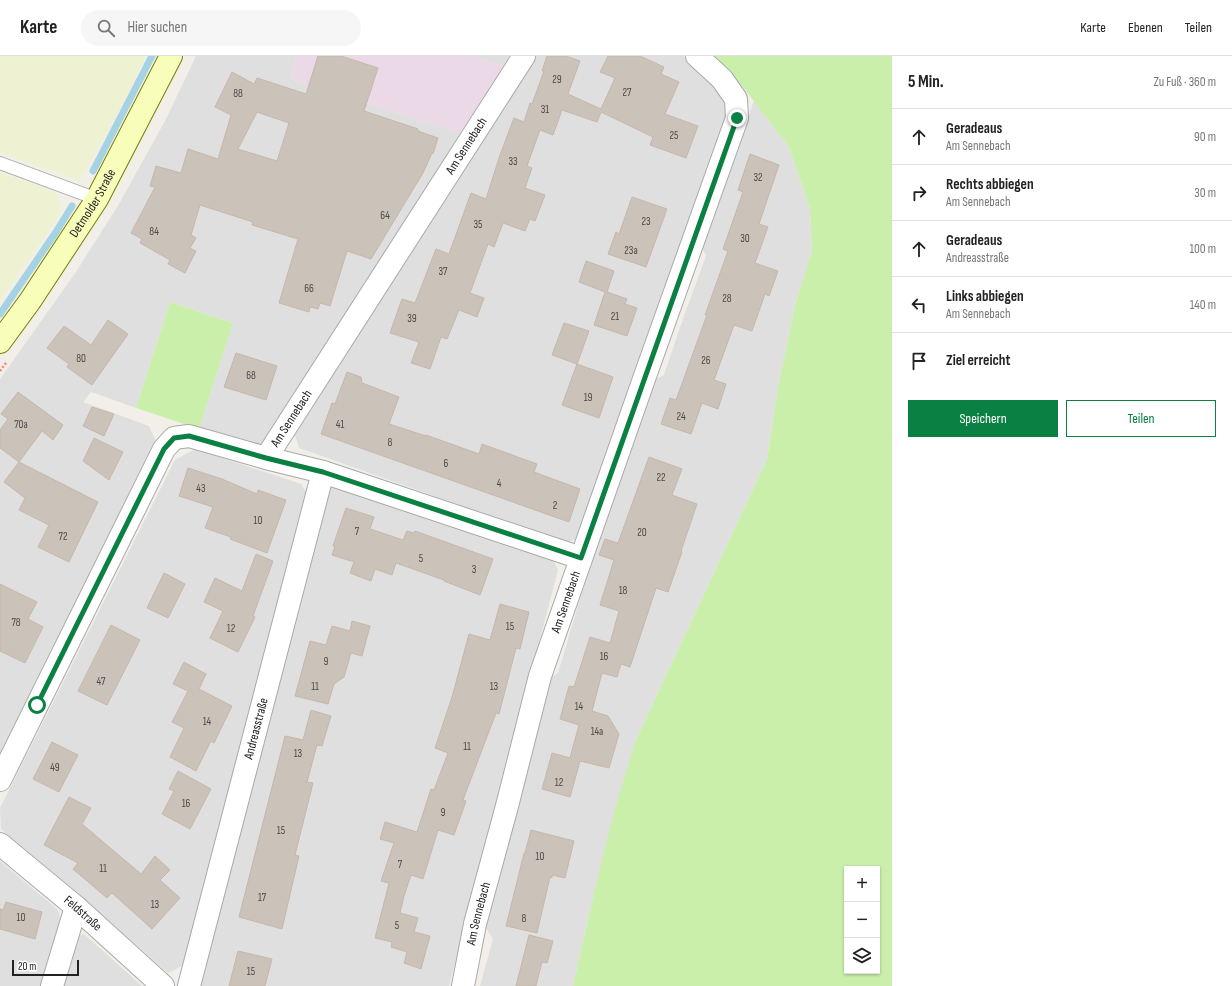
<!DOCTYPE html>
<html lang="de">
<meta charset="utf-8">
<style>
body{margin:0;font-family:"Sofia Sans Condensed",sans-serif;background:#f6f6f6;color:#222}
.controls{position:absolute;right:12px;bottom:12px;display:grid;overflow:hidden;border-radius:0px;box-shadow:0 1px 3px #0004}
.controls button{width:36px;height:36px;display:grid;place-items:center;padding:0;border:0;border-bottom:1px solid #e0e0e0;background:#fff;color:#222;font:20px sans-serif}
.scale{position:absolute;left:12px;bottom:10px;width:67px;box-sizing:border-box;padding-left:4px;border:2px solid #222;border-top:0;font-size:11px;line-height:14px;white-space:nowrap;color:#222;-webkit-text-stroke:3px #fff;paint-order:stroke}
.stop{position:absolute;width:12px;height:12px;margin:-9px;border:3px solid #0b8043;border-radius:50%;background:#fff}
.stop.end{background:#0b8043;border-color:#fff;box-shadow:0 1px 4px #0008}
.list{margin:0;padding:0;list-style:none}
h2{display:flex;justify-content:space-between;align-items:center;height:52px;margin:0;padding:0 16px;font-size:17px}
h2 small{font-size:13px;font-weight:400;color:#767676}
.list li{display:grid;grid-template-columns:26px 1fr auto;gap:12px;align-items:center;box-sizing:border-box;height:56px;padding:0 16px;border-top:1px solid #e0e0e0}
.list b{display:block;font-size:15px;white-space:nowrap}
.list p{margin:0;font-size:13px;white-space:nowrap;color:#767676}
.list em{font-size:13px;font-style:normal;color:#767676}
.actions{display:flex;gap:8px;padding:12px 16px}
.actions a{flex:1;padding:9px 0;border:1px solid #0b8043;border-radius:0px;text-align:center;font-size:14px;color:#0b8043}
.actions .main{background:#0b8043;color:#fff}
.icon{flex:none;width:22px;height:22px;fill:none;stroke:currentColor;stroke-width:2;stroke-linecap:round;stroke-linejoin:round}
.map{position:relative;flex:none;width:892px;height:930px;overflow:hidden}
header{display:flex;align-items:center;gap:24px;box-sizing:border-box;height:56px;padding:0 20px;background:#fff;border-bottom:1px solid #e0e0e0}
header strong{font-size:19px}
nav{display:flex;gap:22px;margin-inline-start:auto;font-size:14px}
.search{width:280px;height:36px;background:#f6f6f6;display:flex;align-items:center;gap:10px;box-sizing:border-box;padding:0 14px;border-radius:22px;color:#767676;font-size:15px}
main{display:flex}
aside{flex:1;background:#fff}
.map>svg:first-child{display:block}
</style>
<header>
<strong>Karte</strong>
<div class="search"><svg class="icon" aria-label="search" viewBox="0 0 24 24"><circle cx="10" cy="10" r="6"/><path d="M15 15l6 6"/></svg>Hier suchen</div>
<nav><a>Karte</a><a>Ebenen</a><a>Teilen</a></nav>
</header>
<main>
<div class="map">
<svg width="892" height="930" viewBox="0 0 892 930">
<rect width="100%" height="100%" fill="#f2efe8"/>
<path fill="#e0dfdf" d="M196 0H297L291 23 460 77 261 394 199 373 233 267 170 246 136 352 91 336 83 346 149 370 156 386 0 697V323L76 216 119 148 166 63Z
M470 0H509L503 10Z
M533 0H683L725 41 729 55 578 482 567 487 299 392 295 379Z
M754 44 789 91 810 153 812 194 795 249 778 331 767 403 635 686 593 841 573 930H480L493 883 485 870 550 622 558 617 594 496 655 324 664 319 684 260 706 200 702 191Z
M195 393 301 428 308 439 184 909 168 917 76 835 1 773 0 752 175 404Z
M339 427 553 503 558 514 449 930H200L329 433Z
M0 805 58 854 61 864 42 930H0Z
M84 878 142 930H62L77 880Z"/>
<path fill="#ecd9e8" d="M297 0H470L503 10 460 77 291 23Z"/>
<path fill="#eef2d3" d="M0 0H146L124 46 79 125 0 97Z
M0 116 57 137 62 155 0 245Z"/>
<path fill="#caefab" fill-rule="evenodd" d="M712 0H892V930H573L593 841 613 760 635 686 767 403 778 331 795 249 812 194 810 153 789 91 743 31ZM847 813H877V915H847Z
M170 246 233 267 199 373 136 352Z"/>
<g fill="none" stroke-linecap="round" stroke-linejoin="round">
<path stroke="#a6d3e3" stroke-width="7" d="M93 115 152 0
M0 258 56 176 72 150"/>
</g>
<path fill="#cbc2ba" stroke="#c6b7a9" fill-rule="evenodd" d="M318 0H341L378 12 364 55 418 73V75L438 82 433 98 432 97 423 117 371 203 347 195 330 250 320 247 318 253 310 251 309 256 279 247 298 183 252 169 253 166 200 149 191 179 196 182 190 192 196 195 185 217 168 208 170 204 140 187 142 183 131 177 155 131 150 130 156 110 181 117 188 93 218 103 231 59 215 51 232 16 254 28 257 22 306 38ZM257 56 289 67 277 105 238 93Z
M547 0H566L580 5 568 38 601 53 615 22 600 16 608 0H640L664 11 661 18 679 26 665 58 698 70 686 102 650 89 653 81 601 56 597 66 562 54 553 79 540 74 527 110 532 112 525 132 545 139 535 165 530 163 525 175 503 167 494 191 488 188 470 237 484 242 477 261 459 254 447 283 441 281 430 313 411 307 419 286 390 277 402 243 415 247 436 193 449 198 471 137 486 143 500 99 514 62 524 66 530 47 532 48 544 15H542Z
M750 98 779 109 759 168 768 171 755 207 778 215 769 240 765 238 752 275 734 269 714 324 726 328 718 353 702 347 691 378 661 368 670 342 676 344 707 259H705L728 195 723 193 743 136 738 134Z
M632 141 667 153 646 211 608 198 616 176 619 178Z
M586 205 614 215 607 236 627 243 625 248 637 252 627 280 594 269 605 236 579 226Z
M108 264 128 278 92 329 67 311 69 308 47 292 64 270 91 289Z
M564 267 589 275 577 308 613 321 599 362 562 349 577 308 552 299Z
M236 297 277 310 266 344 224 331Z
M347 316 361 321 362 327 399 341 389 368 426 380V379L479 398 482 388 537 408 534 416 580 433 569 466 321 378 332 347 335 348Z
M18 336 63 369 53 384 42 375 19 406 0 392V374L8 363 1 358Z
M92 351 114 358 104 380 83 370Z
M94 382 123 396 109 424 83 405Z
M649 401 682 413 672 439 697 448 681 495 682 496 668 536 656 532 630 611 621 608 617 621 602 617 592 655 608 660 619 678 609 712 580 705 570 741 542 733 552 697 570 702 579 669 560 663 569 630 574 631 590 581 610 587 619 555 600 549 614 504 599 499 605 483 618 487Z
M19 406 98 446 69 506 38 491 49 469 19 454 25 442 4 426Z
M188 412 222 423 257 438 258 434 286 444 267 497 230 483 231 481 205 472 213 451 179 440Z
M346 452 374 461 370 473 403 484 407 475 414 477 415 475 493 503 480 539 444 525V524L396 507 392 519 375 513 371 525 350 517 354 506 332 499 335 490H333Z
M256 498 273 505 253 560 255 561 238 596 210 582 223 555 204 546 215 522 242 535Z
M164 517 185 528 168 562 147 552Z
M0 528 37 546 28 563 43 571 25 607 0 595Z
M500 548 529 556 520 593 516 592 499 658 496 657 463 744 466 745 454 779 438 774 423 823 411 819 404 840 400 857 418 862 414 876 430 880 421 913 404 907 407 896 391 891 392 886 375 882 389 827 381 825 394 787 380 783 385 766 417 776 431 733 434 734 448 697 435 692 452 641 469 578 490 584Z
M352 565 370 570 362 600 351 597 344 621 334 628 328 648 295 640 310 585 326 589 332 570 350 575Z
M111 569 140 584 107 649 78 635Z
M184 606 206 618 199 633 232 650 214 687 211 685 196 715 170 701 184 672 172 666 188 635 173 628Z
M311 654 331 660 322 690 317 689 307 726 313 727 295 799 299 800 282 873 239 861 285 680 303 684Z
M52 686 78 699 59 736 33 723Z
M178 715 211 733 190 773 162 758 174 735 169 733Z
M69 741 91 752 82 768 141 818 155 800 170 814 160 824 180 842 152 873 112 837 107 842 73 813 78 807 44 789Z
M531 774 574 785 565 822 552 819V822L550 821 537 877 506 870 524 797H525Z
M6 846 42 856 35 883 0 873V853L3 854Z
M529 879 553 885 547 907 542 906 536 930H516Z
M238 895 272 903 265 930H229Z"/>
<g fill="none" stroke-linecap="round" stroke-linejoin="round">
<g stroke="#a9a9a9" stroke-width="14">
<path id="lane" d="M0 107 97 143"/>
</g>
<g stroke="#a9a9a9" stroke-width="24">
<g id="street">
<path id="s1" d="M266 402 524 0"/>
<path d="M0 724 164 393 174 382 189 380 266 402 323 416 581 502"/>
<path id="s2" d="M0 788 76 851 163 930"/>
<path d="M52 930 76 851"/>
<path id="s3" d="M189 930 323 416"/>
<path id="s4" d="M463 930 475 868 507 750 540 620 645 320 737 62 736 43 722 23 697 0"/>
</g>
</g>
<g stroke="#6f8100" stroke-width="24">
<g id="secondary">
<path id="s5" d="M0 286 30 245 97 143 171 0"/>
</g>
</g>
<path stroke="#ff816c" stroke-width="2.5" stroke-dasharray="2 2" stroke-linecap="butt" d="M0 315 6 307"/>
<use href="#lane" stroke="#fff" stroke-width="12"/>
<use href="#street" stroke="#fff" stroke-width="22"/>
<use href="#secondary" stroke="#f8feba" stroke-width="22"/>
</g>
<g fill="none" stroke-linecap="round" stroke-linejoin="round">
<path stroke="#0b8043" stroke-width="5" d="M37 649 164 393 174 382 189 380 266 402 323 416 581 502 737 62"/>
</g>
<g text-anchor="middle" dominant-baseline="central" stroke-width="3" stroke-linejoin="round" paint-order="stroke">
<g font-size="11" fill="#4c4a48">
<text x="557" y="23">29</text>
<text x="627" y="36">27</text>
<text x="238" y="37">88</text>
<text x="545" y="53">31</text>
<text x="674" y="79">25</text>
<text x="513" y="105">33</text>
<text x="758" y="121">32</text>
<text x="385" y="159">64</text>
<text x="646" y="165">23</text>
<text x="478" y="168">35</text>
<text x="154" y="175">84</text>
<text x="745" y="182">30</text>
<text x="631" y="194">23a</text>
<text x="443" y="215">37</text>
<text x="309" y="232">66</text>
<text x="727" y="242">28</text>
<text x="615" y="260">21</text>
<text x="412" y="262">39</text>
<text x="81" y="302">80</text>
<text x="706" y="304">26</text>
<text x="251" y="319">68</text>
<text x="588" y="341">19</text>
<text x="681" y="360">24</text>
<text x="21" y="368">70a</text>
<text x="340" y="368">41</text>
<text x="390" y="386">8</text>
<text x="446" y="407">6</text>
<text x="661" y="421">22</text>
<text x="499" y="427">4</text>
<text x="201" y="432">43</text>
<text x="555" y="449">2</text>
<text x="258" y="464">10</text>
<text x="357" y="475">7</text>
<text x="642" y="476">20</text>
<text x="63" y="480">72</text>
<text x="421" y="502">5</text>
<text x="474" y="513">3</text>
<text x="623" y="534">18</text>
<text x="16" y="566">78</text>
<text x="510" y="570">15</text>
<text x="231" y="572">12</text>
<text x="604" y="600">16</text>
<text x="326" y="605">9</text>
<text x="101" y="625">47</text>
<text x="315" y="630">11</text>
<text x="494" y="630">13</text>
<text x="579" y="650">14</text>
<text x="207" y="665">14</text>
<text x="597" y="675">14a</text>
<text x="467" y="690">11</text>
<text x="298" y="697">13</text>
<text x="55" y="711">49</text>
<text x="559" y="726">12</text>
<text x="186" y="747">16</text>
<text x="443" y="756">9</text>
<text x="281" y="774">15</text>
<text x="540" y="800">10</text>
<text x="400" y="808">7</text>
<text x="103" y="812">11</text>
<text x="262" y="841">17</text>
<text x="155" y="848">13</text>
<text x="21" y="861">10</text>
<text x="524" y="862">8</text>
<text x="397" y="869">5</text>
<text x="251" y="915">15</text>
</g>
<g font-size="13" fill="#222" stroke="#fff">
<text stroke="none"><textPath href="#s1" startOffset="371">Am Sennebach</textPath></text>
<text stroke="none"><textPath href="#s5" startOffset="167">Detmolder Straße</textPath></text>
<text stroke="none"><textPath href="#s1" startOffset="47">Am Sennebach</textPath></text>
<text stroke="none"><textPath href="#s4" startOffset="398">Am Sennebach</textPath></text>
<text stroke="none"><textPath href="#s3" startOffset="266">Andreasstraße</textPath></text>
<text stroke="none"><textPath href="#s2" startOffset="108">Feldstraße</textPath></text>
<text stroke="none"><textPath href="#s4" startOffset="74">Am Sennebach</textPath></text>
</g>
</g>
</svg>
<div class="controls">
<button>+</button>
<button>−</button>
<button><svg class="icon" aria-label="layers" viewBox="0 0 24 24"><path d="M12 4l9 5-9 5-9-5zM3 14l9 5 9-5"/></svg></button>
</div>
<div class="scale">20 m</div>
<div class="stop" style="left:37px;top:649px"></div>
<div class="stop end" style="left:737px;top:62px"></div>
</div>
<aside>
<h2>5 Min.<small>Zu Fuß · 360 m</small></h2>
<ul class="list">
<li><svg class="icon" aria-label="ahead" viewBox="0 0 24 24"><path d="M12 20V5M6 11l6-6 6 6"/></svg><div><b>Geradeaus</b><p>Am Sennebach</p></div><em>90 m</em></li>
<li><svg class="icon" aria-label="right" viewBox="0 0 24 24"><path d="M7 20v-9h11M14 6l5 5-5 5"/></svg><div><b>Rechts abbiegen</b><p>Am Sennebach</p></div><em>30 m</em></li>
<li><svg class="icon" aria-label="ahead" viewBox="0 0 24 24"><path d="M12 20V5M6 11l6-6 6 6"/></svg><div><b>Geradeaus</b><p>Andreasstraße</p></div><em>100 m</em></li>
<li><svg class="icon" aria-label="left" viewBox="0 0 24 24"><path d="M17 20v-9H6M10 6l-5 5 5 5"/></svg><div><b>Links abbiegen</b><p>Am Sennebach</p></div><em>140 m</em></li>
<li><svg class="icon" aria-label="arrive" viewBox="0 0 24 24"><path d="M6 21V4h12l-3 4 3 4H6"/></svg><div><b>Ziel erreicht</b></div></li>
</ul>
<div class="actions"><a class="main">Speichern</a><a>Teilen</a></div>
</aside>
</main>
